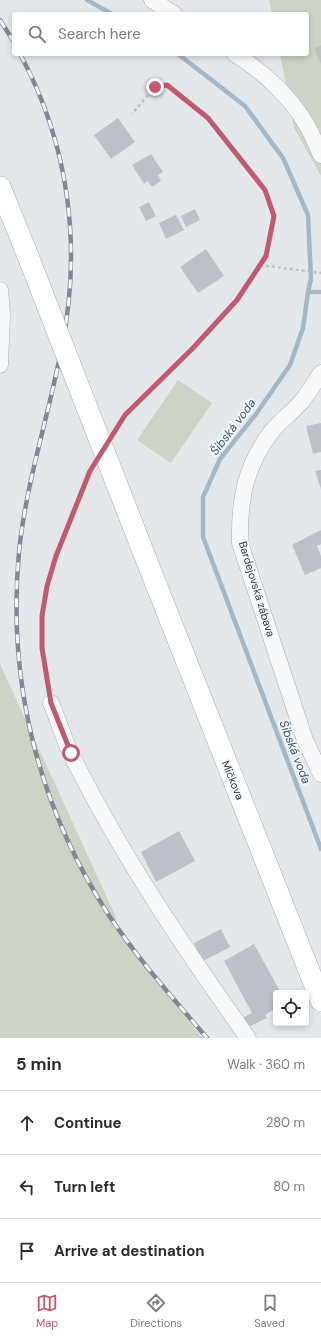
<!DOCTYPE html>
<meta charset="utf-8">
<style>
body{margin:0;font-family:"DM Sans",sans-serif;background:#f2f2f3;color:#2b2b33}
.controls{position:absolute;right:12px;bottom:12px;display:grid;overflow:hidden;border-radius:4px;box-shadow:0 2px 6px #0003}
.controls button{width:36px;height:36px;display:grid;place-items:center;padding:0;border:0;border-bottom:1px solid #e1e1e2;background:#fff;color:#2b2b33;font:20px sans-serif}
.stop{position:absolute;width:12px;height:12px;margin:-9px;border:3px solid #c15970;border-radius:50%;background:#fff}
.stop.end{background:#c15970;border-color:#fff;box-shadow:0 1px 4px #0008}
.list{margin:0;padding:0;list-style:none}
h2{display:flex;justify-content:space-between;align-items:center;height:52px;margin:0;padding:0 16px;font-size:17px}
h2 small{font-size:13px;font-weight:400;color:#7c7c81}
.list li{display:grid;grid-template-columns:26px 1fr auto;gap:12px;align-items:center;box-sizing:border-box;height:64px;padding:0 16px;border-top:1px solid #e1e1e2}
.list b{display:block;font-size:15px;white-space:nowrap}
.list em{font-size:13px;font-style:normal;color:#7c7c81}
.icon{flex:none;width:22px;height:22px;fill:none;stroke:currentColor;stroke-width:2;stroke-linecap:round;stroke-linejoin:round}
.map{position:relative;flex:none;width:321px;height:1038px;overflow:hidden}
.search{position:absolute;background:#fff;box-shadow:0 2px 6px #0003;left:12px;right:12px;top:12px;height:44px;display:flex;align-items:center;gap:10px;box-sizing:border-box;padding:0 14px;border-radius:4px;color:#7c7c81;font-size:15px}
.sheet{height:244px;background:#fff}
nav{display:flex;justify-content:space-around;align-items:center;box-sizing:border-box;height:56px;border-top:1px solid #e1e1e2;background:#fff;font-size:11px;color:#7c7c81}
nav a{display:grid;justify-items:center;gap:2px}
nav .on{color:#c15970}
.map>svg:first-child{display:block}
</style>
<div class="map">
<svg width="321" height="1038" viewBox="0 0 321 1038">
<rect width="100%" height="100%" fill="#e5e8eb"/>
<path fill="#cbd4c7" d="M269 0H321V176L294 128 280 54H307V14H272Z
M178 380 212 403 171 463 137 440Z
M0 664 115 915 119 931 202 1038H0Z"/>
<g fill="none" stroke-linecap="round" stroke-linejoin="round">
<path stroke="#a4b7c7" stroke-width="4.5" d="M87 0 112 14
M178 54 245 106 283 158 308 215 311 279 308 292 303 328 290 365 256 414 220 459 203 497V537L321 849
M308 292H321"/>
</g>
<path fill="#bcc1c7" d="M321 45V64L314 49Z
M118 118 135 142 111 159 94 135Z
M151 154 163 172 158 175 161 181 152 187 148 181 144 184 132 165Z
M149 202 156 216 146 221 139 207Z
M195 209 200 220 186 227 181 216Z
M176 215 184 230 166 239 159 223Z
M206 249 224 276 198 293 180 267Z
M321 423V452L313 454 306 426Z
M321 470V489L315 471Z
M321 530V544L317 546 321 556V568L305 575 292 545Z
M179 831 195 861 156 882 141 852Z
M221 929 230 947 203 961 194 943Z
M254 944 281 993H276V1008L265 1015 267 1018 248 1027 242 1018 252 1013 224 961Z"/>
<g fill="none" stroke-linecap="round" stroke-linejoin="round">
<g stroke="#aaafb5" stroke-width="17">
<path id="minor" d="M152 0 174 14
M235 54C262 71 290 96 306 124 312 133 316 145 321 155
M0 290 2 314 0 365
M321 373C315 382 309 392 302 401 293 412 281 420 272 431 245 466 239 500 240 543L305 740 321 774
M51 703C58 719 63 737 71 754 120 853 184 948 248 1038"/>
</g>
<g stroke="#a5adb5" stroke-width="22">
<path id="major" d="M0 187 26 251
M146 559 321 1001"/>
</g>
<path stroke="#bbbec3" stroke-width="2.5" stroke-dasharray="3 3" stroke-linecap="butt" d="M260 265 321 273
M115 431 125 415 193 348 237 300 266 256 274 216 265 190 209 118 167 85 155 87 132 114
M48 689C34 620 46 580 72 516 78 500 83 482 92 468"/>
<use href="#minor" stroke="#f7f8fa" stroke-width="16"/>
<use href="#major" stroke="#fff" stroke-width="21"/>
<g stroke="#808893" stroke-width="4.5">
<path id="rail" d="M0 20 14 42
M20 54C69 144 82 246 62 346 49 415 26 482 19 552 7 682 38 805 108 914 137 958 173 998 207 1038"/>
</g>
<use href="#rail" stroke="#f4f6f8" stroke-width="3" stroke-dasharray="9" stroke-linecap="butt"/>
<g stroke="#a5adb5" stroke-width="22" stroke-linecap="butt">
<path id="major-bridge" d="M26 251 146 559"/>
</g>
<use href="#major-bridge" stroke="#fff" stroke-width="21"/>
</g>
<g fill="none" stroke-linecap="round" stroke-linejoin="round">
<path stroke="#c15970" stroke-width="5" d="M71 753 51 703 42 648V616L47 586 56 556 90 471 125 415 193 348 237 300 266 256 274 216 265 190 208 118 167 85 155 87"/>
</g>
<g text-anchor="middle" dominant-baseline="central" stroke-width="4" stroke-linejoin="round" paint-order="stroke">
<g font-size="11" fill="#2e3742" stroke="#f4f6f8">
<text transform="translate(257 589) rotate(73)">Bardejovská zábava</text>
<text transform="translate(233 780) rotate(68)">Mičkova</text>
</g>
<g font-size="12" font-style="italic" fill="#3c5872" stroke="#f4f6f8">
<text transform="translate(233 427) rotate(-53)">Šibská voda</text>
<text transform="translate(295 752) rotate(69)">Šibská voda</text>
</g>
</g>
</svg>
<div class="controls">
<button><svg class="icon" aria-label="locate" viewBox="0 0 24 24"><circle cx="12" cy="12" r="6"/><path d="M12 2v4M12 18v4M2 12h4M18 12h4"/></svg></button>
</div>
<div class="stop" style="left:71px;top:753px"></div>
<div class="stop end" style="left:155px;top:87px"></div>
<div class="search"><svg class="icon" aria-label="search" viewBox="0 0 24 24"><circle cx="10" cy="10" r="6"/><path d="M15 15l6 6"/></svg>Search here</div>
</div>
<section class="sheet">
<h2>5 min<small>Walk · 360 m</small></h2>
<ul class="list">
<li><svg class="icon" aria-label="ahead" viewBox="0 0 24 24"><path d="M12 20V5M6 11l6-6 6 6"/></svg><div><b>Continue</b></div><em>280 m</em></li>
<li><svg class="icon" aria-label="left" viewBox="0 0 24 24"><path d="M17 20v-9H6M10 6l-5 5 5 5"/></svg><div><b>Turn left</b></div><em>80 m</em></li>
<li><svg class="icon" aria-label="arrive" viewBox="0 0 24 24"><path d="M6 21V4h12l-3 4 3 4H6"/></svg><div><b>Arrive at destination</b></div></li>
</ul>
</section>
<nav>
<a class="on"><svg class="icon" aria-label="map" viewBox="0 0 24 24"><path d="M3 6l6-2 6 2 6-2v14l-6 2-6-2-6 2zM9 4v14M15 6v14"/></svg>Map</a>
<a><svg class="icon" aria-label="directions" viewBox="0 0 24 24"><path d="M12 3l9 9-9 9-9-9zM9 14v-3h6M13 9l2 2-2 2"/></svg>Directions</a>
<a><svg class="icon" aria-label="saved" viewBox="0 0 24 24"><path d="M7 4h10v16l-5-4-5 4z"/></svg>Saved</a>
</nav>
